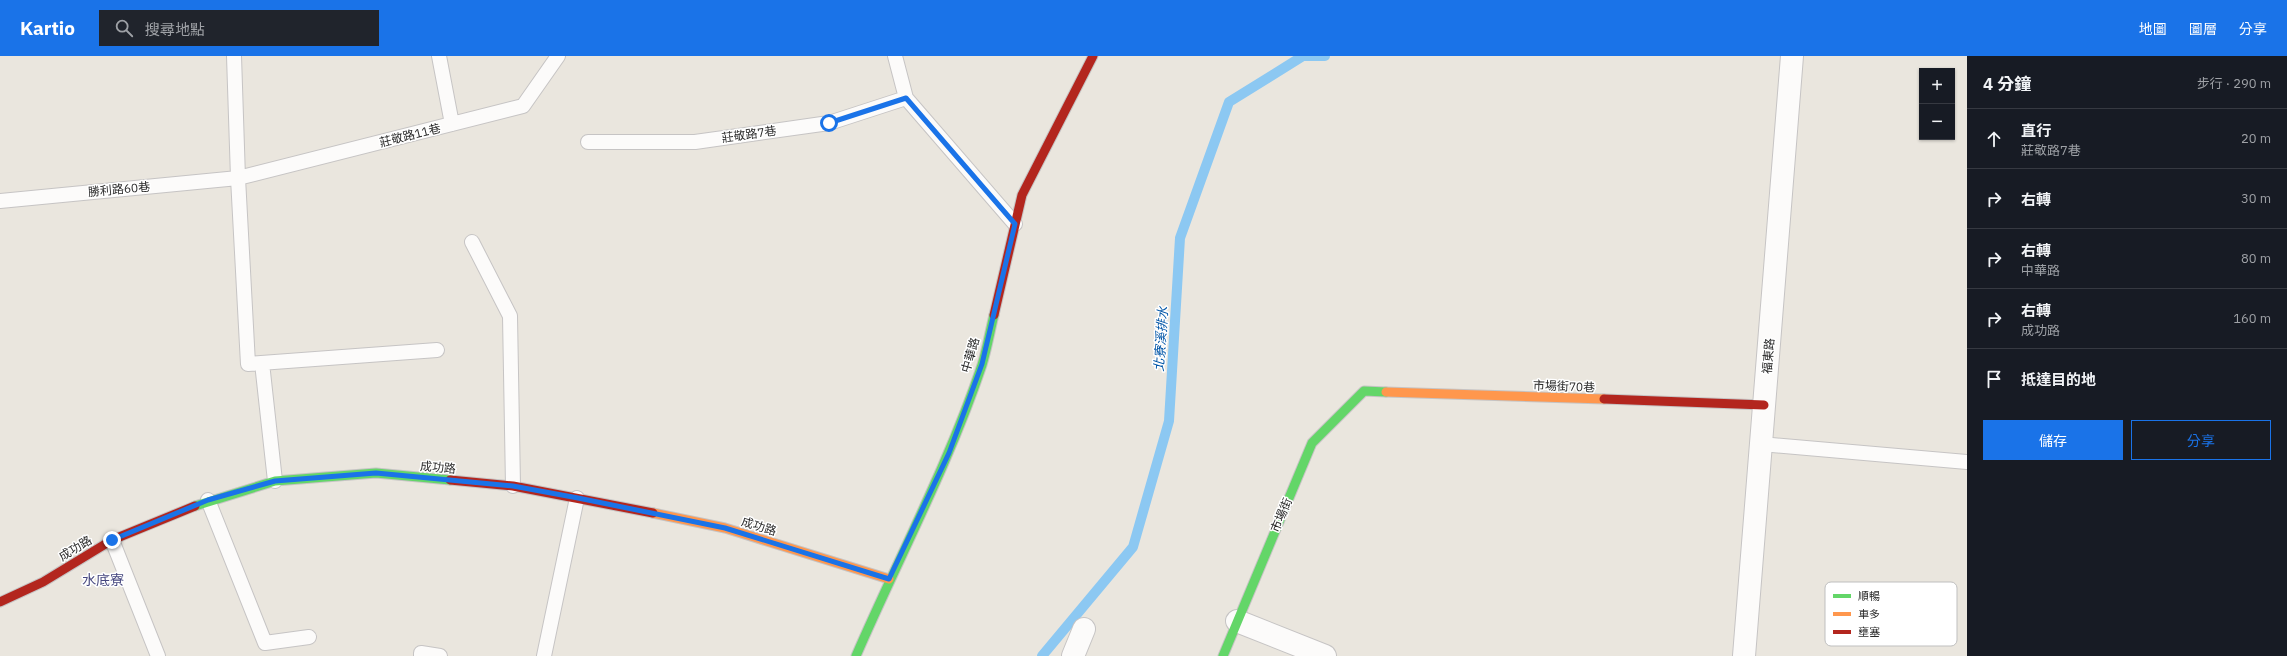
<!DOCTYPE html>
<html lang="zh-TW">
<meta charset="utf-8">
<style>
body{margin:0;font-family:"IBM Plex Sans","Noto Sans TC",sans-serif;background:#20242c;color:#f1f3f6}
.controls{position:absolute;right:12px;top:12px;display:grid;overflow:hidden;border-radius:0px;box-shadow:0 1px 3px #0004}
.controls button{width:36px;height:36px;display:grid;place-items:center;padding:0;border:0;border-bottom:1px solid #363941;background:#171b24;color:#f1f3f6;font:20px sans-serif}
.stop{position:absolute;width:12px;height:12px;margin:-9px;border:3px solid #1a73e8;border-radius:50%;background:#fff}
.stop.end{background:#1a73e8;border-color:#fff;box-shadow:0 1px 4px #0008}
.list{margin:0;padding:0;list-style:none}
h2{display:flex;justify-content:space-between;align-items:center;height:52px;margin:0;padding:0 16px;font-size:17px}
h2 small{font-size:13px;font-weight:400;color:#9ea1a6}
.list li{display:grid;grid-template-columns:26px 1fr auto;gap:12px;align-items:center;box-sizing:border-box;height:60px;padding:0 16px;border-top:1px solid #363941}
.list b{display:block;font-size:15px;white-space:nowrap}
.list p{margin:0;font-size:13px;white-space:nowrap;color:#9ea1a6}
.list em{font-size:13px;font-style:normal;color:#9ea1a6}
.actions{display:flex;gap:8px;padding:12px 16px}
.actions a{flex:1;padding:9px 0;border:1px solid #1a73e8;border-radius:0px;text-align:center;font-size:14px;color:#1a73e8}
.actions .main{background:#1a73e8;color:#fff}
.icon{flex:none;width:22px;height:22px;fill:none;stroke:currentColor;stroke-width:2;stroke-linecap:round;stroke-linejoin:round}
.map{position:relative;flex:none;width:1967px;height:600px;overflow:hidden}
header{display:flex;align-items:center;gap:24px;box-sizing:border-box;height:56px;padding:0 20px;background:#1a73e8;color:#fff}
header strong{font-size:19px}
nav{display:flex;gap:22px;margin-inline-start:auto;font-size:14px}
.search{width:280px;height:36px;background:#20242c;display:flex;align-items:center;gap:10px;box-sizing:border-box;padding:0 14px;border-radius:0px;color:#9ea1a6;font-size:15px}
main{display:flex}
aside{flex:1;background:#171b24}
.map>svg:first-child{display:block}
</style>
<header>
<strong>Kartio</strong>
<div class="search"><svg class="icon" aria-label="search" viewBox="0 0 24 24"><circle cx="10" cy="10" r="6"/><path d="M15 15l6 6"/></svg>搜尋地點</div>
<nav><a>地圖</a><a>圖層</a><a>分享</a></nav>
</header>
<main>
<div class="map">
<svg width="1967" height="600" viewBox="0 0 1967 600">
<rect width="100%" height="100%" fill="#eae6de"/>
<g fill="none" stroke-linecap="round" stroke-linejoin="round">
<path stroke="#8cc8f2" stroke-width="10" d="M1042 600 1133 491 1169 365 1180 182 1229 46 1303 0H1325"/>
<g stroke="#c6c4c4" stroke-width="16">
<path id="lane" d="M234 0 238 122 248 308 437 294
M439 0 452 68
M895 0 906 42 1015 168
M588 86H695L829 67 906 42
M0 145 238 122 523 50 558 0
M472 186 510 260 513 430
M262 307 275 425
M1761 388 1967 406
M208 444 265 587 309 581
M112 484 158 600
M421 600V597L440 600
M544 600 577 442"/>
</g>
<g stroke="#c6c4c4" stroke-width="24">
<path id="street" d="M1237 565 1325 600
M1073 600 1084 573
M1744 600 1792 0"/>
</g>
<g stroke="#c6c4c4" stroke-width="11">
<path id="fast" d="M195 450 275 425 376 417 450 424
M856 600C898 503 948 410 982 309 987 293 990 275 994 259
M1223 600 1312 387 1364 335 1386 336"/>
</g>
<g stroke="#c6c4c4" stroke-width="11">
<path id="slow" d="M1386 336 1604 343
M653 457 725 472 889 523"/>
</g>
<g stroke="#c6c4c4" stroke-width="11">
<path id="jam" d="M994 259 1022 139 1093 0
M1604 343 1764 349
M450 424 513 430 653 457
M0 546 43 526 112 484 195 450"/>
</g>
<use href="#lane" stroke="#fcfbfa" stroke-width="14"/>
<use href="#street" stroke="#fcfbfa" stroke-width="22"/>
<use href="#fast" stroke="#63d668" stroke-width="9"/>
<use href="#slow" stroke="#ff974d" stroke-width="9"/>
<use href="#jam" stroke="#b3261e" stroke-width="9"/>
</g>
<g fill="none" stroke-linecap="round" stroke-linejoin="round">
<path stroke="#1a73e8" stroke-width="5" d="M112 484 208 444 275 425 376 417 513 430 578 442 725 472 889 523 949 397 982 308 1015 168 906 42 829 67"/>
</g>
<g text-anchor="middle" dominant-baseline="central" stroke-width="3" stroke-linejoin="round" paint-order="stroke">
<g font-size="12" fill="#2a2a2a" stroke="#fff">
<text transform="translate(749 78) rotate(-8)">莊敬路7巷</text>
<text transform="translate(410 79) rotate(-14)">莊敬路11巷</text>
<text transform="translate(119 133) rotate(-5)">勝利路60巷</text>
<text transform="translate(970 299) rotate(-74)">中華路</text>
<text transform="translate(1768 300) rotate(-85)">福東路</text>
<text transform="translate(1564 330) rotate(2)">市場街70巷</text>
<text transform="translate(438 411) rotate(5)">成功路</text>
<text transform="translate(1281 459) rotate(-67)">市場街</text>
<text transform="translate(759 470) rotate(17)">成功路</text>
<text transform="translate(75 492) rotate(-31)">成功路</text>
</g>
<g font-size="13" font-style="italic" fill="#0055a7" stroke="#fff">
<text transform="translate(1161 283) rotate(-86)">北寮溪排水</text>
</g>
<g font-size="14" fill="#46477f" stroke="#fff">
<text x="103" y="524">水底寮</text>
</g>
</g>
<rect x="1825" y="526" width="132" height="64" rx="6" fill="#fff" stroke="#bfbfbf" stroke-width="1"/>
<rect x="1833" y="538" width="18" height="4" fill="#63d668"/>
<rect x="1833" y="556" width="18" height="4" fill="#ff974d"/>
<rect x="1833" y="574" width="18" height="4" fill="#b3261e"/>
<g font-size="11" fill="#2a2a2a">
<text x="1858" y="544">順暢</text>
<text x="1858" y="562">車多</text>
<text x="1858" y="580">壅塞</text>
</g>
</svg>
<div class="controls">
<button>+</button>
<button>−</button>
</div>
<div class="stop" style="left:829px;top:67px"></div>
<div class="stop end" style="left:112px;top:484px"></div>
</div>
<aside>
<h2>4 分鐘<small>步行 · 290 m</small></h2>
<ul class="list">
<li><svg class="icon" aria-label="ahead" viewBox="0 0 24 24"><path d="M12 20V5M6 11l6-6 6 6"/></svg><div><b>直行</b><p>莊敬路7巷</p></div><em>20 m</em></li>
<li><svg class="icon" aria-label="right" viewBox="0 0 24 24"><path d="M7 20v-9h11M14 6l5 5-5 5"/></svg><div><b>右轉</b></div><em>30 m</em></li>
<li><svg class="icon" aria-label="right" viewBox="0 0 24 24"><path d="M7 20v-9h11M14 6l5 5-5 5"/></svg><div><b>右轉</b><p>中華路</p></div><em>80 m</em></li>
<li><svg class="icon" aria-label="right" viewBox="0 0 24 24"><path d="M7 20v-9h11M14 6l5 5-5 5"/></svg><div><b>右轉</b><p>成功路</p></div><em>160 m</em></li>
<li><svg class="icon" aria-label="arrive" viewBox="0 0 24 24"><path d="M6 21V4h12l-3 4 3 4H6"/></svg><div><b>抵達目的地</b></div></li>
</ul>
<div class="actions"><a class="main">儲存</a><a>分享</a></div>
</aside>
</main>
